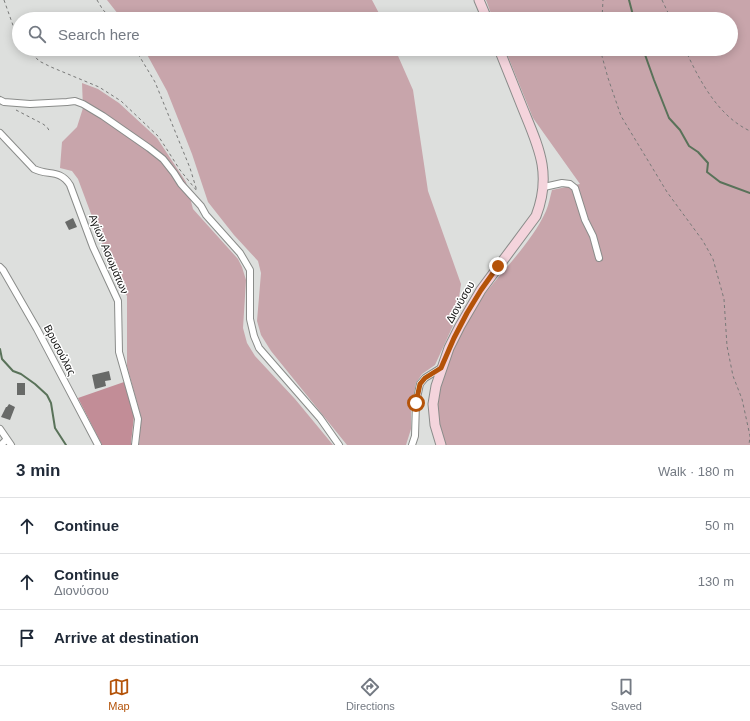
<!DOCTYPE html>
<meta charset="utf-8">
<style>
body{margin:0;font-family:Arial,sans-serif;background:#f6f6f7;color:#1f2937}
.stop{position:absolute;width:12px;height:12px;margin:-9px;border:3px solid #b45309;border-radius:50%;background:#fff}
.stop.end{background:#b45309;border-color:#fff;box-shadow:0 1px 4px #0008}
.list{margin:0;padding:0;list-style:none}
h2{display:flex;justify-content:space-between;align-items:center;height:52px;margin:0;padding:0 16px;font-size:17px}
h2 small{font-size:13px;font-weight:400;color:#747a83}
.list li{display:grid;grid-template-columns:26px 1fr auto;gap:12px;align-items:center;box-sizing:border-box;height:56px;padding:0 16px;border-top:1px solid #e0e1e3}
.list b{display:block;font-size:15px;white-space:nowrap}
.list p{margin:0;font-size:13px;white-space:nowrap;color:#747a83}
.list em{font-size:13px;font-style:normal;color:#747a83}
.icon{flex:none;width:22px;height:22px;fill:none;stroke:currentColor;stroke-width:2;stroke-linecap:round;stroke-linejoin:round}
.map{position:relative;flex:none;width:750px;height:445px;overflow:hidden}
.search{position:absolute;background:#fff;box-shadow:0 2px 10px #0003;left:12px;right:12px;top:12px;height:44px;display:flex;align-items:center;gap:10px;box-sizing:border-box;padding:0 14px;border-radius:22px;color:#747a83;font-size:15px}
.sheet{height:220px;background:#fff}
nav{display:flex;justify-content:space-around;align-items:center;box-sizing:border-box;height:56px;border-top:1px solid #e0e1e3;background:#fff;font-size:11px;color:#747a83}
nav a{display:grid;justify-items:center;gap:2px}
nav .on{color:#b45309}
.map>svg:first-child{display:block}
</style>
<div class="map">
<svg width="750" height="445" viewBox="0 0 750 445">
<rect width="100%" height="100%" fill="#dddfdd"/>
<path fill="#c8a5ab" d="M107 0H372L382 19H122Z
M486 0H750V445H445C442 436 438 425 437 415 436 379 460 328 481 299 502 270 531 244 546 211 549 204 550 197 552 190L580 184 533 118 505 49H731V19H493Z
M144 49H395L413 90 428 191 461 284 456 319 435 365 422 374 416 383 411 409V429L406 445H347L271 351 261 335 257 321 261 273 258 261 234 235 208 202 192 154 167 91Z
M82 83 98 89 119 103 157 138 186 182 193 209 238 259 242 267 246 280 243 328 247 343 255 356 295 399 333 445H139L141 417 127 366V296L112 270 78 179 72 171 60 168 62 142 77 127 83 108Z"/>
<path fill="#c28d97" d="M124 382 134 416 131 443 140 445H102L78 398Z"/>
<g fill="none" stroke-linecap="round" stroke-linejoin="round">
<path stroke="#597259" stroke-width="2" d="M629 0 634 19
M643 49 654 80 669 118 680 130 689 146 698 152 708 163 707 172 720 182 750 193
M0 349 2 359 13 371 21 374 35 384 47 395 51 403 55 428 66 445"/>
</g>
<path fill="#686a68" d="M73 218 77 227 69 230 65 222Z
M109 371 111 380 105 381 106 386 95 389 92 375Z
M17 383H25V395H17Z
M9 404 15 407 10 420 1 417 6 407H7Z"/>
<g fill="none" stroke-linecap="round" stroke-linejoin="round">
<g stroke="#8a8c8a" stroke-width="8">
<path id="street" d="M0 100 4 102 30 104 67 102 75 101 83 104 103 116 149 148 163 159 174 173 181 184 201 206 206 215 240 253 250 270V319L254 336 259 348 320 418 339 445
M0 133 34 169C48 176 60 169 70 185L93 247 118 301 119 352 138 419 135 445
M544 187 562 183 570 184 575 188 585 220 593 236 599 258
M0 267 3 270 37 329 98 445
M0 429 11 445
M1 445 7 439
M412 445 415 436 416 403 420 384 425 378 441 368"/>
</g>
<g stroke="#8a8c8a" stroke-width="11">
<path id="secondary" d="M479 0 487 19
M441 445 435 425 433 404 436 386 449 348 460 326 481 290 536 216C552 174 539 148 523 109 515 89 507 69 499 49"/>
</g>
<path stroke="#787978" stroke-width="1" stroke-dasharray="3 3" stroke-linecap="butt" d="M4 0 15 31 19 37
M97 0 103 10 113 19
M662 0 671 19
M602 19 603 0
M28 49 39 61 51 67 99 87 121 101 159 137 180 170 197 191
M135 49 155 82 190 168 197 191
M600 49 608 78 621 116 667 192 703 241 713 259 724 299 727 346 733 376 742 399 750 436 749 445
M685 49C699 80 718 116 750 131
M16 110 43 124 47 127 50 132"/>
<use href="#street" stroke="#fff" stroke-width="6"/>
<use href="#secondary" stroke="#f4d4dc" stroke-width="9"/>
</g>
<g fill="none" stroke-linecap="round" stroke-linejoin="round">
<path stroke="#b45309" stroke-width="5" d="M416 403 420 384 425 378 441 368 454 338 467 313 481 290 498 266"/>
</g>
<g text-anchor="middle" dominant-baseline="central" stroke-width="3" stroke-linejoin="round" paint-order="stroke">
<g font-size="11" fill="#141514" stroke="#fff">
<text transform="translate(109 254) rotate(67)">Αγίων Ασωμάτων</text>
<text transform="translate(460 302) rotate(-60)">Διονύσου</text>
<text transform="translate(60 350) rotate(62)">Βρυσούλας</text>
</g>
</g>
</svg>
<div class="stop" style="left:416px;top:403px"></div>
<div class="stop end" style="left:498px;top:266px"></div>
<div class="search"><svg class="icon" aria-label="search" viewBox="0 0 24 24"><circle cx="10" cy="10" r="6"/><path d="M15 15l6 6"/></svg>Search here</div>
</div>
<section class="sheet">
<h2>3 min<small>Walk · 180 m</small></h2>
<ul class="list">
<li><svg class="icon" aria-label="ahead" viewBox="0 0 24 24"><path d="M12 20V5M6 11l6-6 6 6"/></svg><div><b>Continue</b></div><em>50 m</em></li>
<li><svg class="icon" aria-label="ahead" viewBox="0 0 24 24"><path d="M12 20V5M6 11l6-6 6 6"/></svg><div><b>Continue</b><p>Διονύσου</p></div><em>130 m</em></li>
<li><svg class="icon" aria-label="arrive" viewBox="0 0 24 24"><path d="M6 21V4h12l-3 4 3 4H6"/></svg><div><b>Arrive at destination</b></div></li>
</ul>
</section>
<nav>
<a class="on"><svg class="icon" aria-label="map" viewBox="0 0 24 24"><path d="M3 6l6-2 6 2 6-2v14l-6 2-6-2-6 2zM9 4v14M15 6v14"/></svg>Map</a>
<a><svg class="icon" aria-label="directions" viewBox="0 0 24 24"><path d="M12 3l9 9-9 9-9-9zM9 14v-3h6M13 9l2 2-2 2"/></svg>Directions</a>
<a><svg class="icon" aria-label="saved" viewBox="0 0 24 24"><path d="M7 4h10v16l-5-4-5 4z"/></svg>Saved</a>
</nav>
